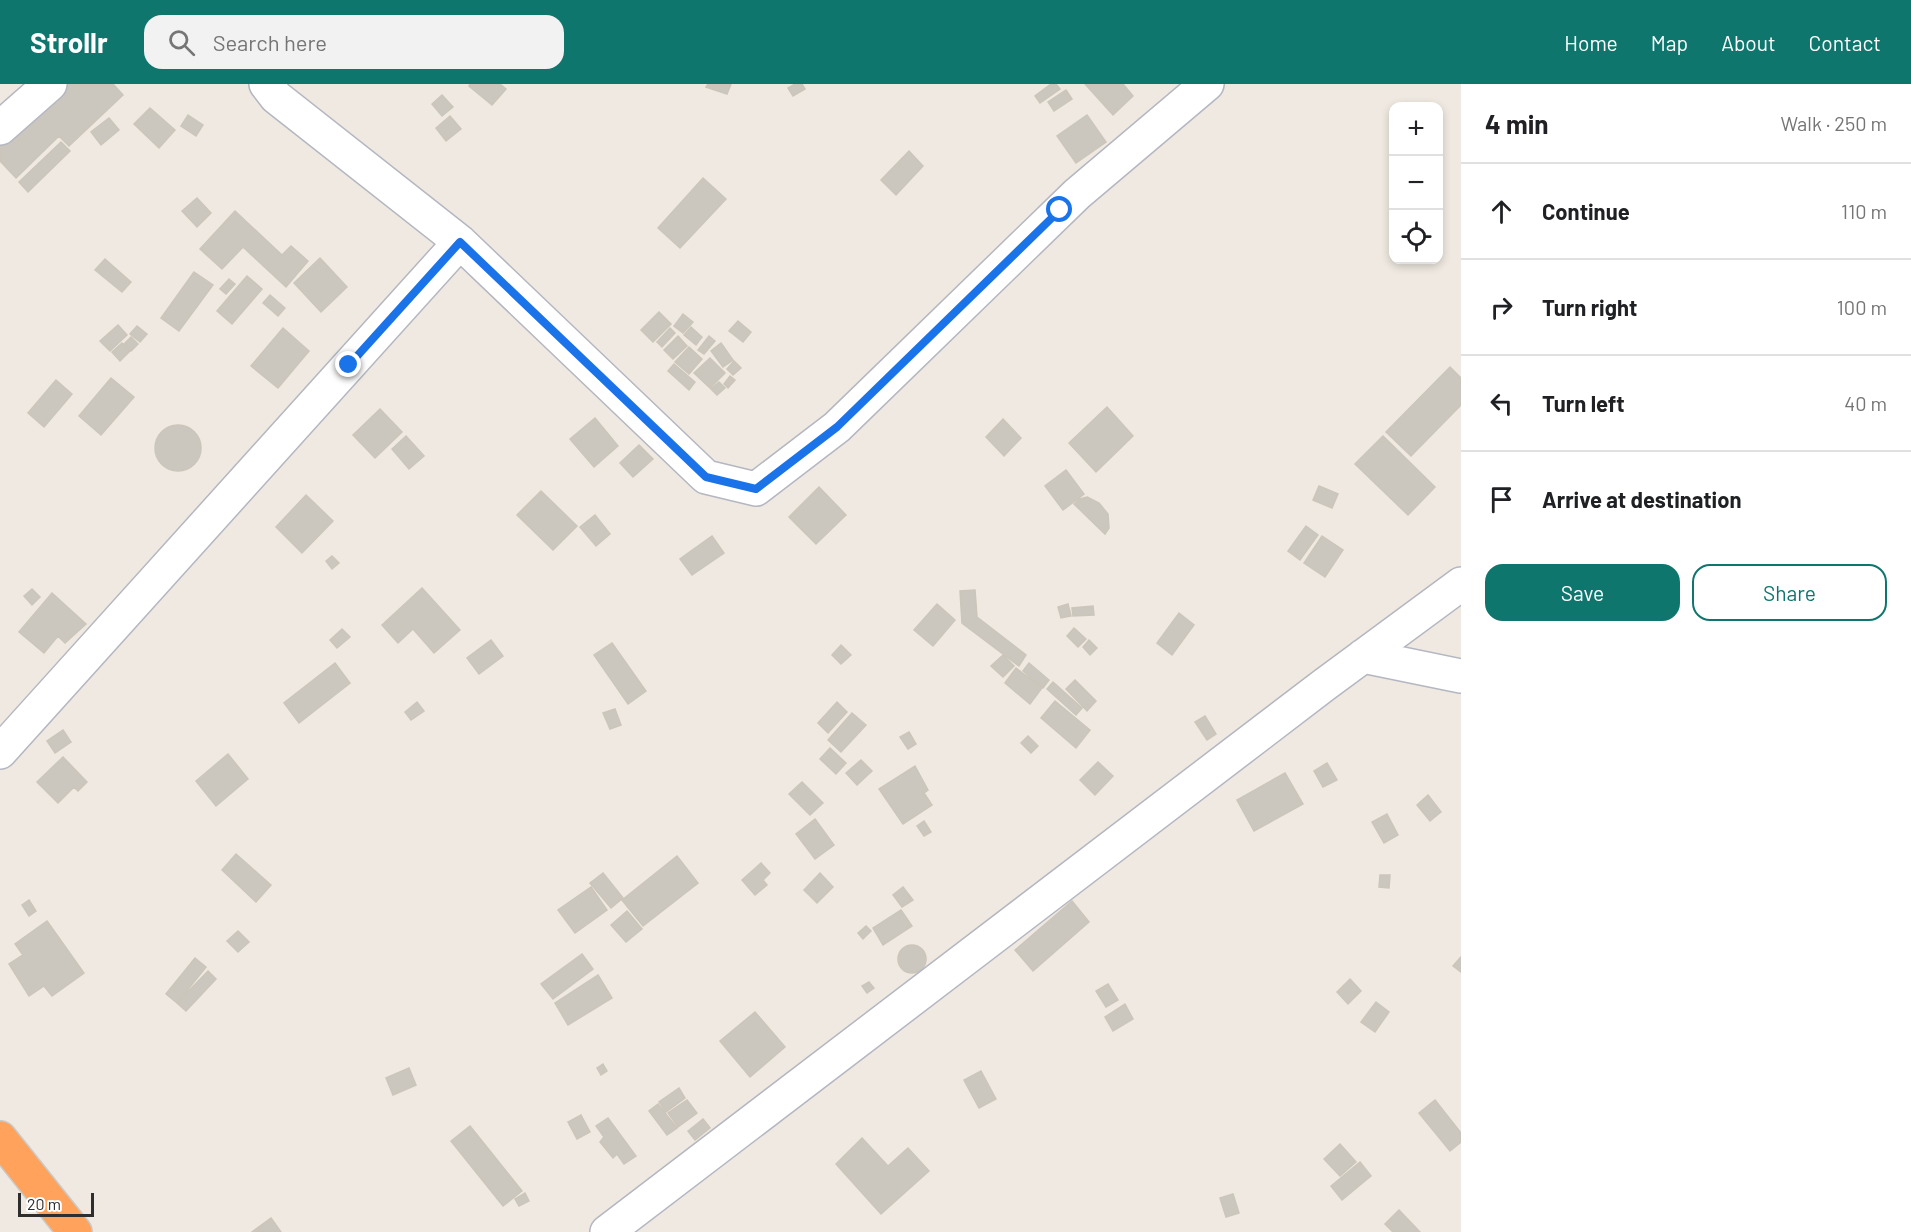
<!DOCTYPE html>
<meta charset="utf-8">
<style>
body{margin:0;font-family:Barlow,sans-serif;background:#f2f2f2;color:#202124}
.controls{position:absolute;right:18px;top:18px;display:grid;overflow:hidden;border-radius:12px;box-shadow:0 3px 9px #0003}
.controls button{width:54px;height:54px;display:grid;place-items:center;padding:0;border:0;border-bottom:2px solid #e0e0e0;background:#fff;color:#202124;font:30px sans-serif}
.scale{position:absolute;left:18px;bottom:15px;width:76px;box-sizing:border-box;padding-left:6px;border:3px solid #2e2e2e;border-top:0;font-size:16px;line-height:21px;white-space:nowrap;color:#2e2e2e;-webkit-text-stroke:4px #fff;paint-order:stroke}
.stop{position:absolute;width:18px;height:18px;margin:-14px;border:4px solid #1a73e8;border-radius:50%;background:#fff}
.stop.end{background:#1a73e8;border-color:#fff;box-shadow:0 2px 6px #0008}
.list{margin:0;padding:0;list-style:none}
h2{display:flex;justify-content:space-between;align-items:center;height:78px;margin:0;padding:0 24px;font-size:26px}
h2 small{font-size:20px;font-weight:400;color:#757577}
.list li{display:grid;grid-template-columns:39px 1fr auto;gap:18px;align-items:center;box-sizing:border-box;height:96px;padding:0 24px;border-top:2px solid #e0e0e0}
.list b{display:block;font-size:22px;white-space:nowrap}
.list em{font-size:20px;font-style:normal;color:#757577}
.actions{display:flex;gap:12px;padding:18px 24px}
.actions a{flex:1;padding:14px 0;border:2px solid #0f766e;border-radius:18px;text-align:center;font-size:21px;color:#0f766e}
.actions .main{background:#0f766e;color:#fff}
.icon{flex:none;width:33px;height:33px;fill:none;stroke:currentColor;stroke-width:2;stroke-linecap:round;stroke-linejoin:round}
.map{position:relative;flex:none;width:1461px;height:1148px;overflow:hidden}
header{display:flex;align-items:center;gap:36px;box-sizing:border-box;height:84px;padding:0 30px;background:#0f766e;color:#fff}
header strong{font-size:28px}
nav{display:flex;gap:33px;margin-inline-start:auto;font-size:21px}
.search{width:420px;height:54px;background:#f2f2f2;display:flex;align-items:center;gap:15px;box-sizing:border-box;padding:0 21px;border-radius:18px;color:#757577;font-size:22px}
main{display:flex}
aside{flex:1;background:#fff}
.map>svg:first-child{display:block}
</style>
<header>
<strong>Strollr</strong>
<div class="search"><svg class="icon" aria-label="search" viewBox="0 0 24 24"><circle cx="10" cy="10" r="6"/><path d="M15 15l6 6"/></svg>Search here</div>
<nav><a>Home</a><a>Map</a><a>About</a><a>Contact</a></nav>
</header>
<main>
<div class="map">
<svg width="1461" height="1148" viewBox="0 0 1461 1148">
<rect width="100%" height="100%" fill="#efe9e1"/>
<path fill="#cbc7bf" stroke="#cbc5ba" stroke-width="1.5" d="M63 0H113L123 11 69 62 59 52 16 94 0 77V61Z
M470 0H500L506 5 492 21 469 2Z
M708 0H731L727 10 706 3Z
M795 0H802L805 5 793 12 788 4Z
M1051 0H1056L1060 5 1040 19 1035 12Z
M1085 0H1123L1133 12 1113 31Z
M1066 6 1072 15 1054 27 1048 18Z
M442 11 453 23 442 32 432 20Z
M150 24 175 46 159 64 134 40Z
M188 31 203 41 196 52 181 42Z
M1087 31 1106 58 1076 79 1057 52Z
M450 32 461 45 446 57 436 44Z
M109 34 119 46 101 61 91 48Z
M61 58 70 67 28 108 19 98Z
M909 67 923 82 896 111 881 96Z
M703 94 726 115 680 164 658 144Z
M197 114 211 129 197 143 182 127Z
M235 127 282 171 291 162 308 177 286 203 243 163 222 185 200 165Z
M320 174 347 203 321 228 294 199Z
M105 175 131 198 122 208 95 186Z
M194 188 213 201 179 247 161 234Z
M247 192 262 205 232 240 217 227Z
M229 195 235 200 226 210 220 205Z
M270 211 285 224 278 232 263 219Z
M659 228 671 240 653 258 641 246Z
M683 230 693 238 683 249 674 242Z
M738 237 751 248 743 258 729 247Z
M118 241 127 251 110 267 100 257Z
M137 242 147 250 140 258 130 250Z
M691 243 702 253 696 261 684 251Z
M283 244 309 267 278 304 251 282Z
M670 244 675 249 662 263 657 258Z
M678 252 687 262 673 275 664 266Z
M709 252 715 257 704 270 698 266Z
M131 253 138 260 131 267 124 260Z
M122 259 130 267 120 277 112 268Z
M721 259 733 276 723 283 711 267Z
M689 263 702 275 689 290 675 278Z
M710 274 725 289 710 304 694 289Z
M734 277 741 284 733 291 727 285Z
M674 280 695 298 689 306 668 287Z
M1450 283 1461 294V321L1411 372 1386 348Z
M730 292 735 296 728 304 724 300Z
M111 294 134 313 101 351 79 332Z
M56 296 72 310 44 343 28 329Z
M719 298 725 304 717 311 711 305Z
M1107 323 1133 352 1096 388 1069 359Z
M380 325 402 348 375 374 353 351Z
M595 334 618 362 594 383 570 355Z
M1003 335 1021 354 1004 372 986 353Z
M155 364a23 23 0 1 1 46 0a23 23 0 1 1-46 0Z
M406 352 424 372 409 385 392 365Z
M1383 352 1435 403 1408 431 1355 380Z
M639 361 653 375 633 393 620 379Z
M1066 386 1084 410 1063 426 1045 402Z
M1319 402 1338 410 1332 424 1313 416Z
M819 403 846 431 816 460 789 433Z
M541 407 577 442 553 466 517 431Z
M306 411 333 437 302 469 276 443Z
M1087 413 1099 419 1108 430 1109 444 1105 450 1074 420 1080 415Z
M595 431 610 450 596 462 580 443Z
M1306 442 1318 451 1300 476 1288 467Z
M712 452 724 469 692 491 680 475Z
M1322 452 1343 466 1325 493 1304 479Z
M332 472 339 479 332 485 326 477Z
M422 504 460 546 434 569 413 545 398 559 382 541Z
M32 505 40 513 32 521 24 512Z
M975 506 977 533 1026 571 1019 582 962 539 960 507Z
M52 509 86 540 65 559 58 552 44 569 19 548Z
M937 520 955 536 933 562 914 546Z
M1068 520 1071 532 1061 534 1058 523Z
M1093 522 1094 531 1073 532 1072 524Z
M1179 529 1194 541 1172 571 1157 559Z
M1074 544 1086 555 1078 563 1067 552Z
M342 545 350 553 337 564 330 556Z
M491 556 503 572 479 590 467 574Z
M1089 556 1097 564 1090 571 1083 563Z
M612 559 646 607 628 620 594 571Z
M841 561 851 571 841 580 832 571Z
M1003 571 1014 582 1003 593 991 582Z
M335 579 350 599 299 639 284 619Z
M1029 579 1049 596 1043 604 1023 587Z
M1016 584 1042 604 1030 620 1005 599Z
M1075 596 1096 617 1087 627 1066 605Z
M1053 598 1082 624 1076 631 1047 605Z
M1055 617 1090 646 1076 664 1041 634Z
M417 618 424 627 411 636 405 628Z
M837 618 847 628 828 649 818 639Z
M615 625 621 641 610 645 603 629Z
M852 629 866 641 841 668 828 656Z
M1205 632 1216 650 1207 656 1195 638Z
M63 646 71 658 55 669 47 657Z
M909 648 916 660 908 665 900 653Z
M1028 652 1038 662 1031 669 1021 659Z
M830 664 846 679 836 690 820 675Z
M228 670 248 695 216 722 196 697Z
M63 673 87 698 78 707 74 703 58 719 37 698Z
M861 676 872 687 857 701 846 689Z
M1098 678 1113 692 1095 711 1080 696Z
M1327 679 1337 696 1323 703 1314 687Z
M915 682 928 706 924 709 932 721 903 740 879 705Z
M1285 689 1303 720 1254 747 1237 716Z
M802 698 823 719 810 731 789 710Z
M1428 711 1441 728 1430 737 1417 721Z
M1387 730 1398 751 1384 759 1372 738Z
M815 735 834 761 815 775 796 750Z
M924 737 931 748 924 752 917 742Z
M236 770 271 801 256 818 222 786Z
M677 772 698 799 643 842 622 816Z
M761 779 770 789 763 796 767 801 755 811 742 796Z
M603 789 623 814 611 824 590 799Z
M820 789 833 803 817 819 804 806Z
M1380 791H1390L1389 804 1379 803Z
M591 803 607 826 575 849 558 826Z
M903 803 913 816 902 823 893 811Z
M29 816 36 827 29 832 22 821Z
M1072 817 1089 838 1033 887 1015 866Z
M901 826 912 842 883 861 873 844Z
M627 827 642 845 626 858 611 841Z
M47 837 84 889 52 912 44 902 29 912 9 880 23 871 15 860Z
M866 842 871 847 863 855 858 849Z
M238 847 249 858 238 868 227 857Z
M898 875a14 14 0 1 1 28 0a14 14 0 1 1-28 0Z
M582 870 593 885 553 915 541 900Z
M1461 873V888L1453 882Z
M195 874 206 883 177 919 166 910Z
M208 887 216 895 186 927 177 919Z
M598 891 612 914 568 941 555 919Z
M1350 895 1361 907 1348 920 1337 908Z
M869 898 874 904 867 909 862 902Z
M1108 900 1118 916 1106 923 1096 907Z
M1376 918 1389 928 1375 948 1361 938Z
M1125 920 1133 935 1113 947 1105 933Z
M755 928 785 963 750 993 720 957Z
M603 980 607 987 601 991 597 984Z
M409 984 416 1001 393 1011 386 994Z
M981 987 996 1015 979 1024 964 996Z
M679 1004 685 1014 666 1028 659 1018Z
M687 1016 697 1029 678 1043 668 1029Z
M1435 1016 1461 1049V1058L1450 1067 1419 1029Z
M658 1020 677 1044 667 1051 649 1027Z
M581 1031 590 1048 577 1055 568 1038Z
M608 1034 636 1072 624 1080 617 1070 613 1074 600 1058 604 1053 596 1042Z
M703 1035 710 1044 695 1056 688 1047Z
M470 1042 522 1107 503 1122 451 1057Z
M862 1054 888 1082 908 1064 929 1087 881 1130 836 1080Z
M1340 1060 1356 1078 1340 1092 1324 1075Z
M1360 1078 1371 1092 1342 1116 1331 1102Z
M525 1109 529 1117 519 1122 515 1115Z
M1233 1110 1239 1129 1226 1133 1220 1114Z
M1399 1126 1420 1148H1393L1385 1140Z
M271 1134 281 1148H252Z"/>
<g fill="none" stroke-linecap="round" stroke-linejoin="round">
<g stroke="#b4b7c1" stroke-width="36">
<path id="minor" d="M266 0 276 13 460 158 706 393 756 405 837 343 1077 110 1207 0
M0 44 50 0
M1363 572 1461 592
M0 668 460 158
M607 1148 1324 601 1461 500"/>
</g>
<g stroke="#c9c9c9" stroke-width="36">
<path id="highway" d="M0 1054 75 1148"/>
</g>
<use href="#minor" stroke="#fff" stroke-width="33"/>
<use href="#highway" stroke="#ffa35c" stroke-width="33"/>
</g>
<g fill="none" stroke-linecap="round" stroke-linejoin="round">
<path stroke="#1a73e8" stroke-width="8" d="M349 281 460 158 706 393 756 405 837 343 1060 126"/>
</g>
</svg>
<div class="controls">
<button>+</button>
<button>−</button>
<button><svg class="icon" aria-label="locate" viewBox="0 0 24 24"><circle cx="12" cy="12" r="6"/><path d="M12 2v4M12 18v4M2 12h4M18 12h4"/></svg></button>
</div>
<div class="scale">20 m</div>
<div class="stop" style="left:1060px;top:126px"></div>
<div class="stop end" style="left:349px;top:281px"></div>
</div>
<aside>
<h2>4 min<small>Walk · 250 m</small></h2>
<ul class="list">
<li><svg class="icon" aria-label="ahead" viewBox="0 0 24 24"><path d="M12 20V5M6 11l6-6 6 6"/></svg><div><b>Continue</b></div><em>110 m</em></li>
<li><svg class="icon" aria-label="right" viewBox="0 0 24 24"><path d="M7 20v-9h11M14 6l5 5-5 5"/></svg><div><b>Turn right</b></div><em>100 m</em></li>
<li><svg class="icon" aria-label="left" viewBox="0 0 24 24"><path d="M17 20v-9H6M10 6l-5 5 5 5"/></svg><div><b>Turn left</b></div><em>40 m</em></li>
<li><svg class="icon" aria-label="arrive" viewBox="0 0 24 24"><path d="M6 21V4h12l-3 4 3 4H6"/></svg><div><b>Arrive at destination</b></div></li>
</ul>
<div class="actions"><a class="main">Save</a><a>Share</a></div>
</aside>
</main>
